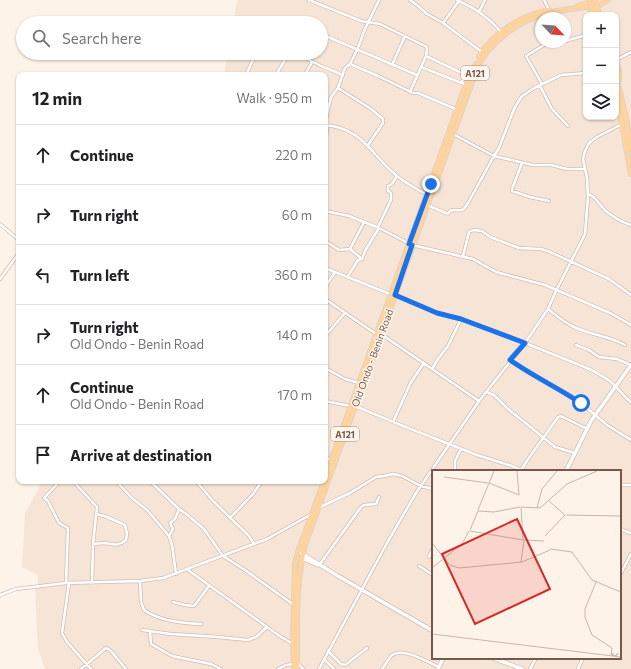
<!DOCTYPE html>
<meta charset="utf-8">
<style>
body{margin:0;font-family:Commissioner,sans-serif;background:#f2f2f2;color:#202124}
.controls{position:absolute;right:12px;top:12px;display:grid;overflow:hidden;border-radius:8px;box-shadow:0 1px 3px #0004}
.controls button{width:36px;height:36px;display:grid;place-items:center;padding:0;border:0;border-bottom:1px solid #e0e0e0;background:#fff;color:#202124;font:20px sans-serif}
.compass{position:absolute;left:535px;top:12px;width:36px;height:36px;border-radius:50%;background:#fff;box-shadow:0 1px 3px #0004;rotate:115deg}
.stop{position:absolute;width:12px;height:12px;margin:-9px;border:3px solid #1a73e8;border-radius:50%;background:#fff}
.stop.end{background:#1a73e8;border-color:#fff;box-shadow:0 1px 4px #0008}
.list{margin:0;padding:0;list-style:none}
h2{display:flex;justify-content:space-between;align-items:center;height:52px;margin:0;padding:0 16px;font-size:17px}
h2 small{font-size:13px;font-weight:400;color:#757577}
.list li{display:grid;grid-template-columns:26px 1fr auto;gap:12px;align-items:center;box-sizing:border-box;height:60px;padding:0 16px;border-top:1px solid #e0e0e0}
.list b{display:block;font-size:15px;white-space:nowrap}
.list p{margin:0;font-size:13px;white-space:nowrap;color:#757577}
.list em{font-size:13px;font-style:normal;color:#757577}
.icon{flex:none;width:22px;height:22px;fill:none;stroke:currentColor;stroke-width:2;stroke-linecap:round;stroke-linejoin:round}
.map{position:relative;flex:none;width:631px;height:669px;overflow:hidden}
.search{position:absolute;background:#fff;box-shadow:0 1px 3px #0004;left:16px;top:16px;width:312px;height:44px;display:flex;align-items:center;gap:10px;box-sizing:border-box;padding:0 14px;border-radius:22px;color:#757577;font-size:15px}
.panel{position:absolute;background:#fff;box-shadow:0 1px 3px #0004;left:16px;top:72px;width:312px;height:412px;border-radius:8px}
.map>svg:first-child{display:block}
</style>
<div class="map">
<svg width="631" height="669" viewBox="0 0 631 669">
<rect width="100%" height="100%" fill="#fef3e8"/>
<path fill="#f6e5d6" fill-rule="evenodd" d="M237 0H631V669H45L38 649 35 590 38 584V575L22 567 25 514 42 481H325V75H224L228 53H321V23H233ZM586 15H616V117H586ZM541 18H565V42H541ZM433 471H620V658H433Z"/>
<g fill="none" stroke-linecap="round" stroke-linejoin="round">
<g stroke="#d3bcaf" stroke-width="4">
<path id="minor" d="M309 0 361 21 380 24 427 47 426 56 410 92
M410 0 417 5 427 14 443 23 482 52
M457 0C475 8 489 17 501 32
M544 0 549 10
M479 12 485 0
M291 20 298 23
M443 23 459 1
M321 34 417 75
M565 41 583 36H586
M296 53 321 66 343 75
M426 56 466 75 461 83
M616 60 631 52
M350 64 378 76 413 93H418L458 110
M392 65 405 36
M421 67 467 85
M246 75 256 53
M276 75 289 53
M305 75 312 62
M542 84 526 56 544 45 558 44 563 42
M540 86 552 109 568 126
M338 88 371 109 383 119V123L368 145
M325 123 331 97 338 88 345 68 350 64 357 50 365 29 379 0
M325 125C363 128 371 155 397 176 406 183 416 189 426 194
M325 125 327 128 325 144
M453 134 494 156 533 165H551L567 169H585
M522 163 512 189V191L530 197 549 201
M588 194C596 196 600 206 606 211 613 217 622 222 631 225
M427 205 448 214 450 211C459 207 460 216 468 203L494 156 499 148 514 109 521 97 534 88 561 75 586 73
M325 211 349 216 379 228 412 245 473 259 496 272 545 285 610 313 631 325
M0 224 19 240
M378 227 391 200V193L388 191V186L392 184 397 176
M325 241 339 250 350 249 362 259
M350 249 364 222
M463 256 469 232 473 230 482 231 490 237 519 248 541 249 550 252 609 279 631 295
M325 268 390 294
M348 276 358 260 362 259 366 249 379 228
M0 279 19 253
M325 287 335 272
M395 295 437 313 461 319 500 333 587 368C595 371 602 376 610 381 617 387 623 396 631 402
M325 299 376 334
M548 309C557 316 565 323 574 327 591 335 609 336 625 345
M381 334 479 401
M325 336 345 313
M576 345 589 350 599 357 617 359 631 365
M510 360 528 372 563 392 588 409 607 425 631 440
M325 368 345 379 359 383
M432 369 438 359 448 346 461 319
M486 392 494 395 507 408 555 447 575 453
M325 401 350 406
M355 406 403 426 477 455 512 466 523 471
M393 422 411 382 424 363
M325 457 331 460
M455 469V461L461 449
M521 470C532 452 546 435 558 417L560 416 563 417 583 427 587 428
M60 481 44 498 48 501 59 523 68 528 66 583
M73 481 97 507 93 544 92 582
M116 481 132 498 148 511 169 536 172 545 176 574
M150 481 179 509 185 513 204 529 223 556 245 570 294 605
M196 481 213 501 249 536 254 544
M620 485H631
M318 508 350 493 376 477 384 476 393 474 402 476 421 486 433 489
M230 518 253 494 262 481
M620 529 631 533
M169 536 173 529 170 523 175 519 179 509
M93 544C97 544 100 543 104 543 113 544 118 547 126 540L127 534 125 525 107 517 97 514
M429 557 433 548
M320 564 361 507 364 505 376 504 379 497
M419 566 433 575
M188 570 281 637 293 644
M620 575 631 554
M140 581 141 602 144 610C160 621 181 623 201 624
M69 583 62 633 67 642 91 669
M0 595 16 589 66 583 140 581 163 578 267 539 310 515
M173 602 185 605 194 606 209 586
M142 630 171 634 218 637 248 640 256 637 267 627
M150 631 151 644 172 656 211 664 221 669
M328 651 341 664 345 665 367 648
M324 659 334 669
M297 662 303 669
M81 669 106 648 110 650 126 669
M278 669 286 665 294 664
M319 669 387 543 416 493 479 401 525 343 548 309 557 289 585 234 588 197 587 178 583 159 585 151 589 143 597 137 622 124
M382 669C385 665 388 660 391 656 402 646 427 662 439 667
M530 669 536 658
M578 669 583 658"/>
</g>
<g stroke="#d3bcaf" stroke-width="5">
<path id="tertiary" d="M566 471 591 421 631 365
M301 553 338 576 433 631
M302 558 318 565
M493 658 522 669
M438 669 443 658"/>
</g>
<g stroke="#dad0cc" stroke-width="6">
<path id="primary" d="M589 5 595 8 608 0
M578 6 588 3
M590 7 591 15
M479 57C493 33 522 15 549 10
M616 61 619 72V80
M616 76 627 123 631 149
M616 92 631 174
M325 478 469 76 476 64
M294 669 293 644 295 564 298 552 324 481
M297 669C297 628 295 585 305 545L477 68C490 40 522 18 552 12 565 9 577 9 589 6"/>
</g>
<use href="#minor" stroke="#fff" stroke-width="2.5"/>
<use href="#tertiary" stroke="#fff" stroke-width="3.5"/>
<use href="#primary" stroke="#ffd39e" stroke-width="4.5"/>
<g stroke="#dad0cc" stroke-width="6" stroke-linecap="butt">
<path id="primary-bridge" d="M590 0 594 15
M595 0 599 15"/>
</g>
<use href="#primary-bridge" stroke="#ffd39e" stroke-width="4.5"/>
</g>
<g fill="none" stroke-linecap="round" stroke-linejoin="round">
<path stroke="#1a73e8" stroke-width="5" d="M431 184 409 244 412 245 395 295 437 313 461 319 525 343 510 360C533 376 558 388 581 403"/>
</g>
<g text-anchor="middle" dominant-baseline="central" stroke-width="3" stroke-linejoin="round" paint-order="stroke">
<g fill="#fff8ef" stroke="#a2877c" stroke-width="1">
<rect x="461" y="66" width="28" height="14" rx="3"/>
<rect x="331" y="427" width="28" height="14" rx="3"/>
</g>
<g font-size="9" font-weight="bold" fill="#7a574a">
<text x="475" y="73">A121</text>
<text x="345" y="434">A121</text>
</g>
<g font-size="10" fill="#7a574a" stroke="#fff8ef">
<text transform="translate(372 358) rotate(-70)">Old Ondo - Benin Road</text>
</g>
</g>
<g transform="translate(432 470)">
<rect width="189" height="189" fill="#fef3e8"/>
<path fill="none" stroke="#c9b5a9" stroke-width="1" d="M12 7 56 13M57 13 87 25 85 1M57 13 62 1M117 31 133 45M89 37 91 70M89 37 108 38 135 14 165 1M105 38 110 19 125 1M46 40 57 13M46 41 62 42 88 37M134 45 189 46M38 60 46 41M38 61 91 70M113 66 133 45M92 70 112 71M0 73 12 88M118 79 140 82 160 110 189 122M12 88 18 95 27 98 90 92 118 80M89 92 92 70M0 98 30 74 37 61M164 112 153 139V147L160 165 180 178 179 186M0 164 189 187M181 186 180 183 183 186 186 183 184 187"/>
<path fill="#d62828" fill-opacity="0.15" stroke="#d62828" stroke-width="2" d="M85 49 118 119 43 154 10 84Z"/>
<rect width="189" height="189" fill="none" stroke="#7a574a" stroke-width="2"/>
</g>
</svg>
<div class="controls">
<button>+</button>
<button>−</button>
<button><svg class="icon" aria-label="layers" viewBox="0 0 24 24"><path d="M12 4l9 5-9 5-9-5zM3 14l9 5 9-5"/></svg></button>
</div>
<svg class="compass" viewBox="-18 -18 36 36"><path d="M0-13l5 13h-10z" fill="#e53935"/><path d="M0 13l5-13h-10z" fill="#757577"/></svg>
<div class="stop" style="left:581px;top:403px"></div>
<div class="stop end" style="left:431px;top:184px"></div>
<div class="search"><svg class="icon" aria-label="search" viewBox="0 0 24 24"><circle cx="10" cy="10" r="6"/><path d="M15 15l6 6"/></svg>Search here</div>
<section class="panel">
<h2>12 min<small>Walk · 950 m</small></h2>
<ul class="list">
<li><svg class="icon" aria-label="ahead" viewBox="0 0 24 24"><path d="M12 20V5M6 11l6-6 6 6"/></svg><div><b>Continue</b></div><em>220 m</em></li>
<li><svg class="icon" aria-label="right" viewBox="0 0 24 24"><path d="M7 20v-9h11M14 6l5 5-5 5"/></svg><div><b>Turn right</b></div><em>60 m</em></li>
<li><svg class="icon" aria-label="left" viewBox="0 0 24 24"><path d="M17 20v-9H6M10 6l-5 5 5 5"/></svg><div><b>Turn left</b></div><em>360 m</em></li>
<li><svg class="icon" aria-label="right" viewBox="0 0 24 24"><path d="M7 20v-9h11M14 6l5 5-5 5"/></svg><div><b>Turn right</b><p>Old Ondo - Benin Road</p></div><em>140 m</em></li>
<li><svg class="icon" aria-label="ahead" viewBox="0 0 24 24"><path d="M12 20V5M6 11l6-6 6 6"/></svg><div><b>Continue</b><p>Old Ondo - Benin Road</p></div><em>170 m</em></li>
<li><svg class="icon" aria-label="arrive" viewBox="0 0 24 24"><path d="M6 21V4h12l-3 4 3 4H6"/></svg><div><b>Arrive at destination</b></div></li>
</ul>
</section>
</div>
